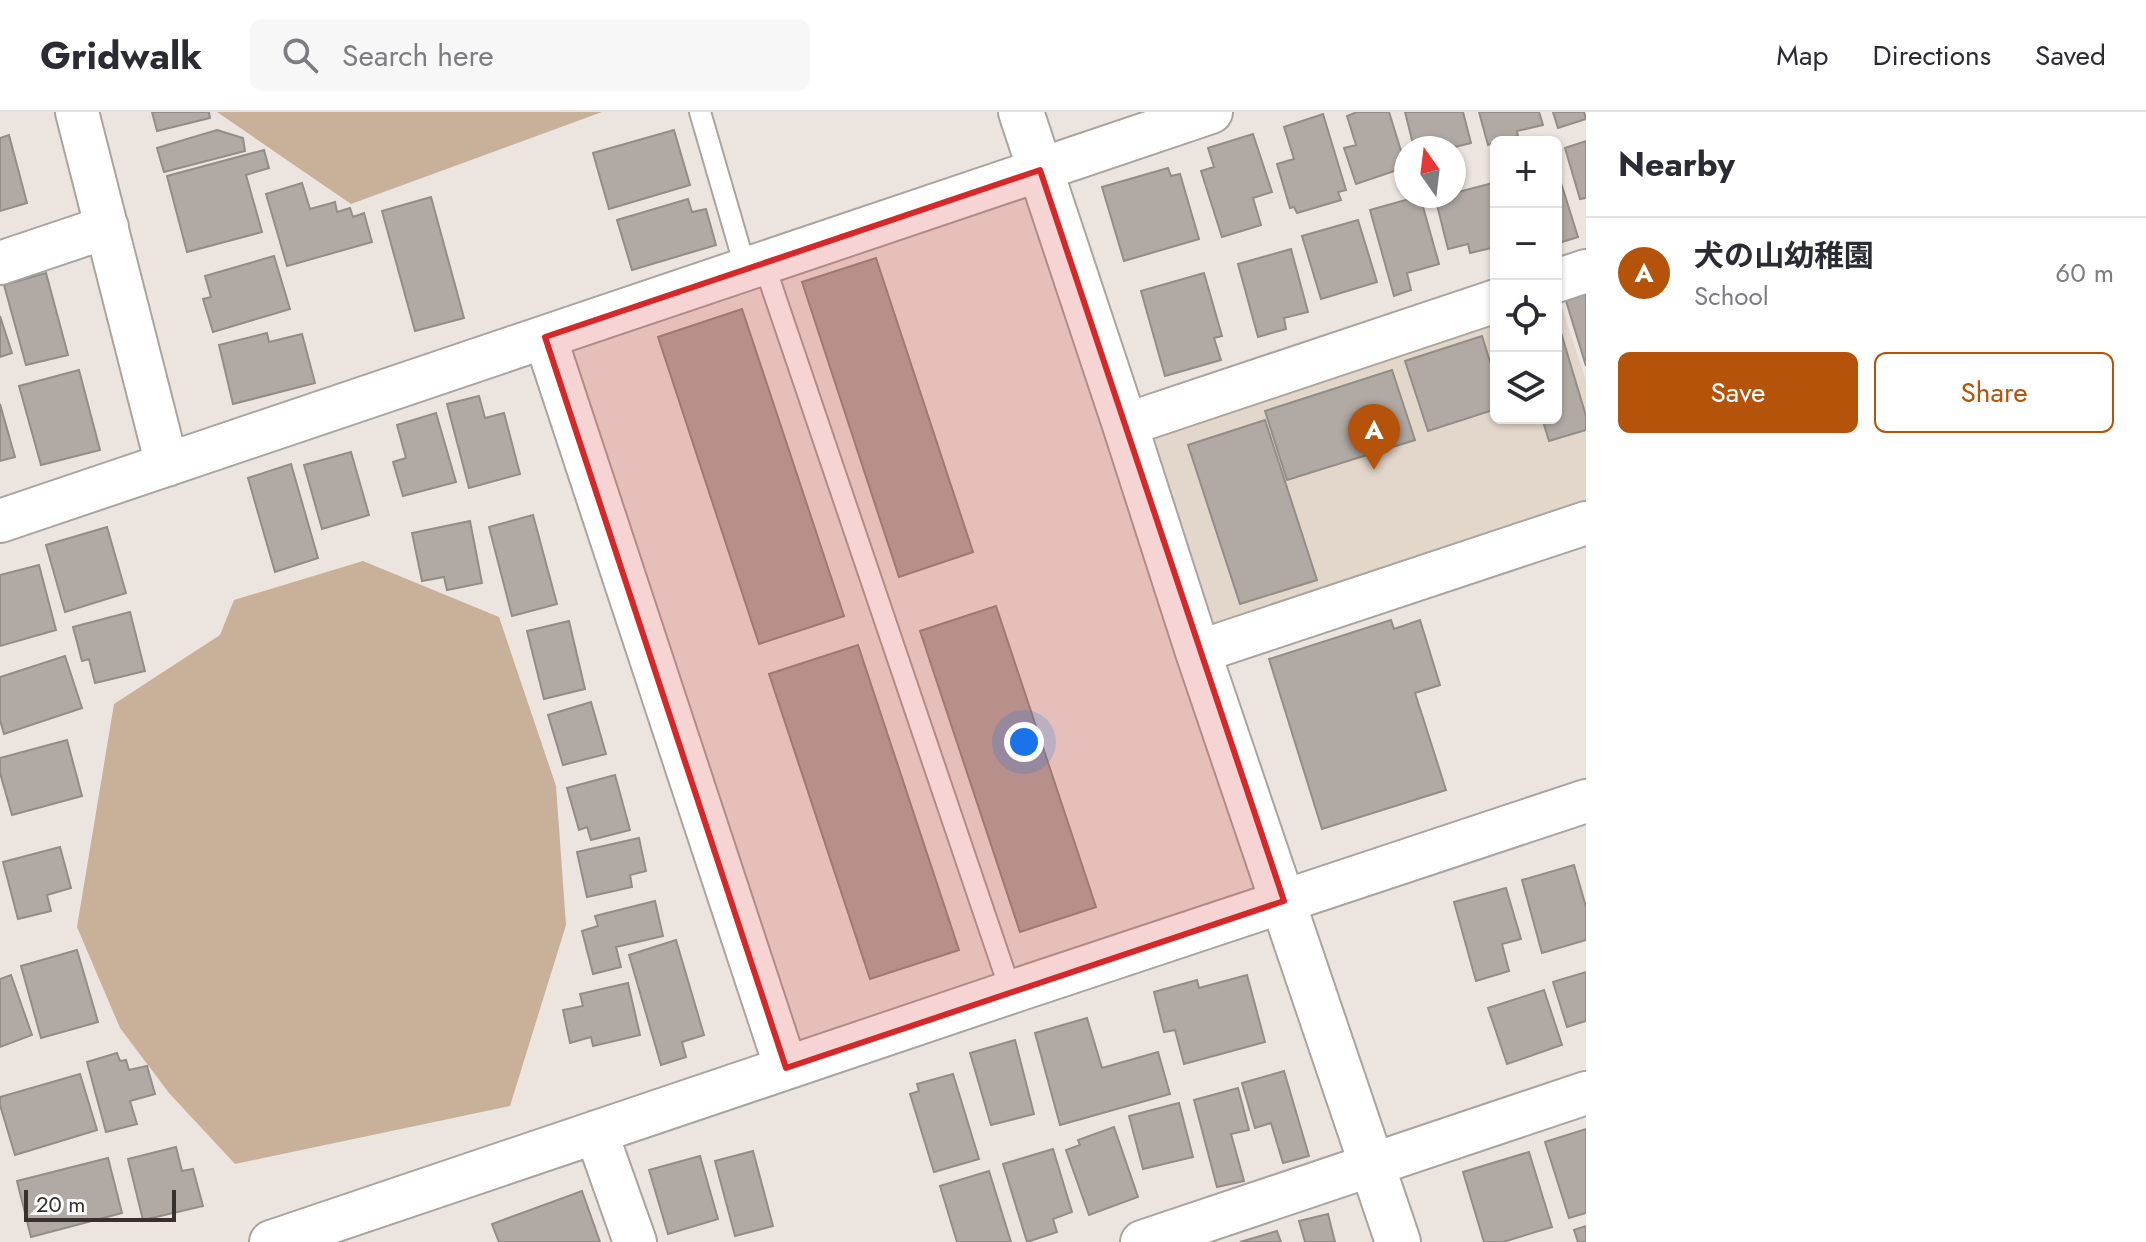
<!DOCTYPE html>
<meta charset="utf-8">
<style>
body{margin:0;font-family:Jost,"Noto Sans JP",sans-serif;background:#f7f7f7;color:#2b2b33}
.controls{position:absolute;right:24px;top:24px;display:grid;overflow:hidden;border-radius:12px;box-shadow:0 2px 6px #0004}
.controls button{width:72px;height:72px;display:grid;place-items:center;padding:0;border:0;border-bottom:2px solid #e1e1e2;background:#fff;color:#2b2b33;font:40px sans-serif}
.compass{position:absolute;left:1394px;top:24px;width:72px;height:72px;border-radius:50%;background:#fff;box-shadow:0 2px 6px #0004;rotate:346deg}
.scale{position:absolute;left:24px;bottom:20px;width:152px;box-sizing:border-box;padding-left:8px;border:4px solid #34312f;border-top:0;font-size:22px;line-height:28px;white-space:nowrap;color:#34312f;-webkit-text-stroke:6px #fff;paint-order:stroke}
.you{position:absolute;left:1024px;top:630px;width:28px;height:28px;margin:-20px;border:6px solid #fff;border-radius:50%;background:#1a73e8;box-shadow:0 0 0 12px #1a73e833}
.badge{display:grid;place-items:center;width:52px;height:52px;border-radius:50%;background:#b45309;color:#fff;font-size:26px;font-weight:700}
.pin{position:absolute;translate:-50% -66px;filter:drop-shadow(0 2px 4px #0008)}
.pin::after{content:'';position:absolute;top:42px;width:28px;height:24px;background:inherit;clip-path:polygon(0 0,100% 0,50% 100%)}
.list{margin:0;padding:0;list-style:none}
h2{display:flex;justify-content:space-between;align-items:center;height:104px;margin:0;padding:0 32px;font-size:34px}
h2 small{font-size:26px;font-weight:400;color:#7c7c81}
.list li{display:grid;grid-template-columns:52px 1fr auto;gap:24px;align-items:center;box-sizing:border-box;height:112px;padding:0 32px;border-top:2px solid #e1e1e2}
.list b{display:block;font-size:30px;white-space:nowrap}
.list p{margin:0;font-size:26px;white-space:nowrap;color:#7c7c81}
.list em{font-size:26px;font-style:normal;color:#7c7c81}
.actions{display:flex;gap:16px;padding:24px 32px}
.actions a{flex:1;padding:18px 0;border:2px solid #b45309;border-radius:12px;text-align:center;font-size:28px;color:#b45309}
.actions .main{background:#b45309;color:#fff}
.icon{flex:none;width:44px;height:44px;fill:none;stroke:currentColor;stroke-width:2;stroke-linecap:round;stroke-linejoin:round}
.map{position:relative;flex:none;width:1586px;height:1130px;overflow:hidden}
header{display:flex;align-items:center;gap:48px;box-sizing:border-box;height:112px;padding:0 40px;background:#fff;border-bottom:2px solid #e1e1e2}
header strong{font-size:38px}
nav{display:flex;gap:44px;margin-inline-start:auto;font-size:28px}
.search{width:560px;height:72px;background:#f7f7f7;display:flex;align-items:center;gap:20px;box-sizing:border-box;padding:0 28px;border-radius:12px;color:#7c7c81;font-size:30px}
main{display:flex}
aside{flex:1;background:#fff}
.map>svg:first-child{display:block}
</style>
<header>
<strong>Gridwalk</strong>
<div class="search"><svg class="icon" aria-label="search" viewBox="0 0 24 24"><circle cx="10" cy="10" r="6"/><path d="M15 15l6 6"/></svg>Search here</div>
<nav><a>Map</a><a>Directions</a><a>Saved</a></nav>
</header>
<main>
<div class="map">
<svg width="1586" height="1130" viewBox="0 0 1586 1130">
<rect width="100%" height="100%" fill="#ece5df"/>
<path fill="#e3d6cb" d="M1556 178 1586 269V398L1213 521 1149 319 1496 196V306H1556Z"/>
<path fill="#c9b099" d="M217 0H602L351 92Z
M363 449 499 505 556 674 566 813 510 994 235 1052 169 981 120 916 77 815 114 592 220 523 234 488Z"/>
<path fill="#b0a9a4" stroke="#938d87" stroke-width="2" d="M152 0H209L210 6 157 19Z
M1357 0H1389L1406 55 1356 72 1344 36 1356 33 1347 4Z
M1405 0H1463L1471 31 1451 36H1414Z
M1479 0H1539L1543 13 1517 19 1518 24 1488 33Z
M1553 0H1584L1586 7 1558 16Z
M1323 2 1346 78 1338 80 1341 88 1297 101 1294 95 1290 96 1277 52 1294 47 1284 15Z
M217 18 243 26 245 39 164 60 157 36Z
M674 18 690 73 609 97 593 41Z
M1253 22 1272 80 1253 86 1261 113 1222 125 1201 59 1214 55 1208 36Z
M9 23 27 91 0 99V26Z
M1586 29V86L1580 87 1565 36Z
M264 38 269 56 246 63 262 120 187 140 167 64Z
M1556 55 1578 125 1556 132Z
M1168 56 1171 64 1180 62 1199 127 1124 149 1102 75Z
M302 71 310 97 335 90 337 100 350 96 353 105 364 101 372 130 287 154 266 82Z
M1493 71 1496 83V135L1470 141 1468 132 1448 137 1435 85 1454 84V81Z
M1420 84 1439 152 1407 161 1411 178 1394 184 1370 98Z
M431 85 464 206 415 219 382 99Z
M688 87 692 100 706 97 716 133 632 158 617 108Z
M1358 108 1377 170 1321 187 1302 124Z
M1291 137 1308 200 1284 206 1286 217 1258 225 1238 152Z
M274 144 290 197 213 220 203 187 211 185 205 164Z
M876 146 973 440 899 465 802 170Z
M46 161 68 243 26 253 4 173Z
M1204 161 1222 224 1214 226 1221 248 1165 264 1141 179Z
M1586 182V254L1566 189Z
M742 197 844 504 759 532 658 225Z
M0 204 12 241 0 245Z
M1556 204 1586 304V318L1549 329 1542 306H1556Z
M267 221 269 230 302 222 315 271 233 292 219 233Z
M1482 224 1496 269V297L1428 319 1405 249Z
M79 258 100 338 41 353 19 274Z
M1392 258 1415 328 1287 368 1265 299Z
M479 284 485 306 504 301 520 362 469 376 447 292Z
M0 292 15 345 0 349Z
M436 301 456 370 403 384 393 350 406 346 397 313Z
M1265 308 1317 468 1240 492 1188 333Z
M351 340 369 403 322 417 304 353Z
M291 352 318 446 275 460 248 366Z
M533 403 557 492 512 504 489 415Z
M470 409 482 471 447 478 444 465 422 469 412 421Z
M107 415 126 481 65 500 46 433Z
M39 453 56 518 0 534V463Z
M996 494 1096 795 1020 820 920 519Z
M130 500 145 559 95 571 89 547 82 549 73 515Z
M1391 508 1394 517 1420 508 1440 573 1415 581 1446 678 1322 717 1269 547Z
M569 509 585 577 544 587 527 519Z
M858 533 959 838 870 867 769 562Z
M65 544 82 596 4 622 0 608V565Z
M591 590 606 642 563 653 548 603Z
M67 628 82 684 12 703 0 661V646Z
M615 663 630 718 591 728 587 715 579 718 567 676Z
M639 726 646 759 630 763 632 775 587 785 577 740Z
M60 735 71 776 47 783 51 799 18 807 3 750Z
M1574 753 1586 795V828L1542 841 1522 768Z
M1506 776 1521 827 1502 832 1509 859 1476 869 1454 790Z
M655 789 663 824 616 835 621 855 593 862 582 819 598 814 595 804Z
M676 828 704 923 682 930 686 945 661 953 629 843Z
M77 838 98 910 41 926 21 854Z
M1586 860V909L1567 915 1553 870Z
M11 863 32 923 0 935V867Z
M1247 863 1265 930 1184 952 1175 918 1164 920 1154 880 1197 868 1199 876Z
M628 871 640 923 593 934 591 925 570 931 563 898 583 894 580 882Z
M1544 878 1562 933 1507 952 1488 896Z
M1087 906 1102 956 1158 940 1170 982 1060 1013 1035 921Z
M1015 928 1034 1002 991 1013 970 941Z
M117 941 120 949 126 948 129 958 147 954 155 982 130 989 137 1012 106 1020 87 950Z
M1284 959 1309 1044 1283 1051 1271 1011 1255 1016 1242 971Z
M80 962 97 1018 15 1043 0 993V985Z
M953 962 979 1047 934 1060 910 982 919 979 917 972Z
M1238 976 1249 1018 1231 1022 1244 1069 1217 1075 1194 988Z
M1179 991 1193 1045 1143 1057 1129 1004Z
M1114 1015 1138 1085 1089 1103 1066 1038 1080 1033 1078 1028Z
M1586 1017V1101L1569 1106 1545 1030Z
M176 1035 182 1059 193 1057 203 1094 143 1108 128 1047Z
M1053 1037 1072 1100 1053 1107 1057 1120 1027 1130 1003 1052Z
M753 1039 773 1114 735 1124 715 1049Z
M1529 1040 1552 1115 1503 1130H1484L1463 1060Z
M700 1044 718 1107 668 1122 649 1058Z
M108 1046 122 1101 31 1125 17 1069Z
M989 1059 1011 1130H957L940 1074Z
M582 1079 600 1130H499L492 1112Z
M1328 1102 1335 1130H1305L1299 1109Z
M1586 1114V1130H1578L1574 1118Z
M1277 1119 1281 1130H1240Z"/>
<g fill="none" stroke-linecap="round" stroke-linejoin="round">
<g stroke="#aaa49e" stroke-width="24">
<path id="service" d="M700 0 746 158
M764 152 1011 880"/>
</g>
<g stroke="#aaa49e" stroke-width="46">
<path id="minor" d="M77 0 167 353
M0 151 107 115
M1556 169 1586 159
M545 225 786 956
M1125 313 1496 189
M0 409 1211 0
M1198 540 1586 411
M596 1020 635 1130
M271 1130 1011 880 1586 689
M1142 1130 1586 981"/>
</g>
<g stroke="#aaa49e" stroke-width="48">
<path id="tertiary" d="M1021 0 1125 313 1198 540 1398 1130"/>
</g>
<use href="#service" stroke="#fff" stroke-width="20"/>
<use href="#minor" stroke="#fff" stroke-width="42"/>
<use href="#tertiary" stroke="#fff" stroke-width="44"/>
</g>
<path fill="#d62828" fill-opacity="0.2" stroke="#d62828" stroke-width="6" stroke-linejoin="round" d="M1040 58 1284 789 786 956 545 225Z"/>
</svg>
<div class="controls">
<button>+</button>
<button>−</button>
<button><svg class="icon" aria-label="locate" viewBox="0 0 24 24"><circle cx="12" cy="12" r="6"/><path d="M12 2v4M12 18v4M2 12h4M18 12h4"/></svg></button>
<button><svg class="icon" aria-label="layers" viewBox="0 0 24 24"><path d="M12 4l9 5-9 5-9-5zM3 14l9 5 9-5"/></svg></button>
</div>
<svg class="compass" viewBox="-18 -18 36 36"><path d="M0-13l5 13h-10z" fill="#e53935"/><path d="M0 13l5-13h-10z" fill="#7c7c81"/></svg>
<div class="scale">20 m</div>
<div class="you"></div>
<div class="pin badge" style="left:1374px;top:358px">A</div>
</div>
<aside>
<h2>Nearby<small></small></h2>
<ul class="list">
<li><span class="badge">A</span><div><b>犬の山幼稚園</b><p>School</p></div><em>60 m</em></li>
</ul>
<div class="actions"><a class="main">Save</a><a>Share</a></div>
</aside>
</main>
